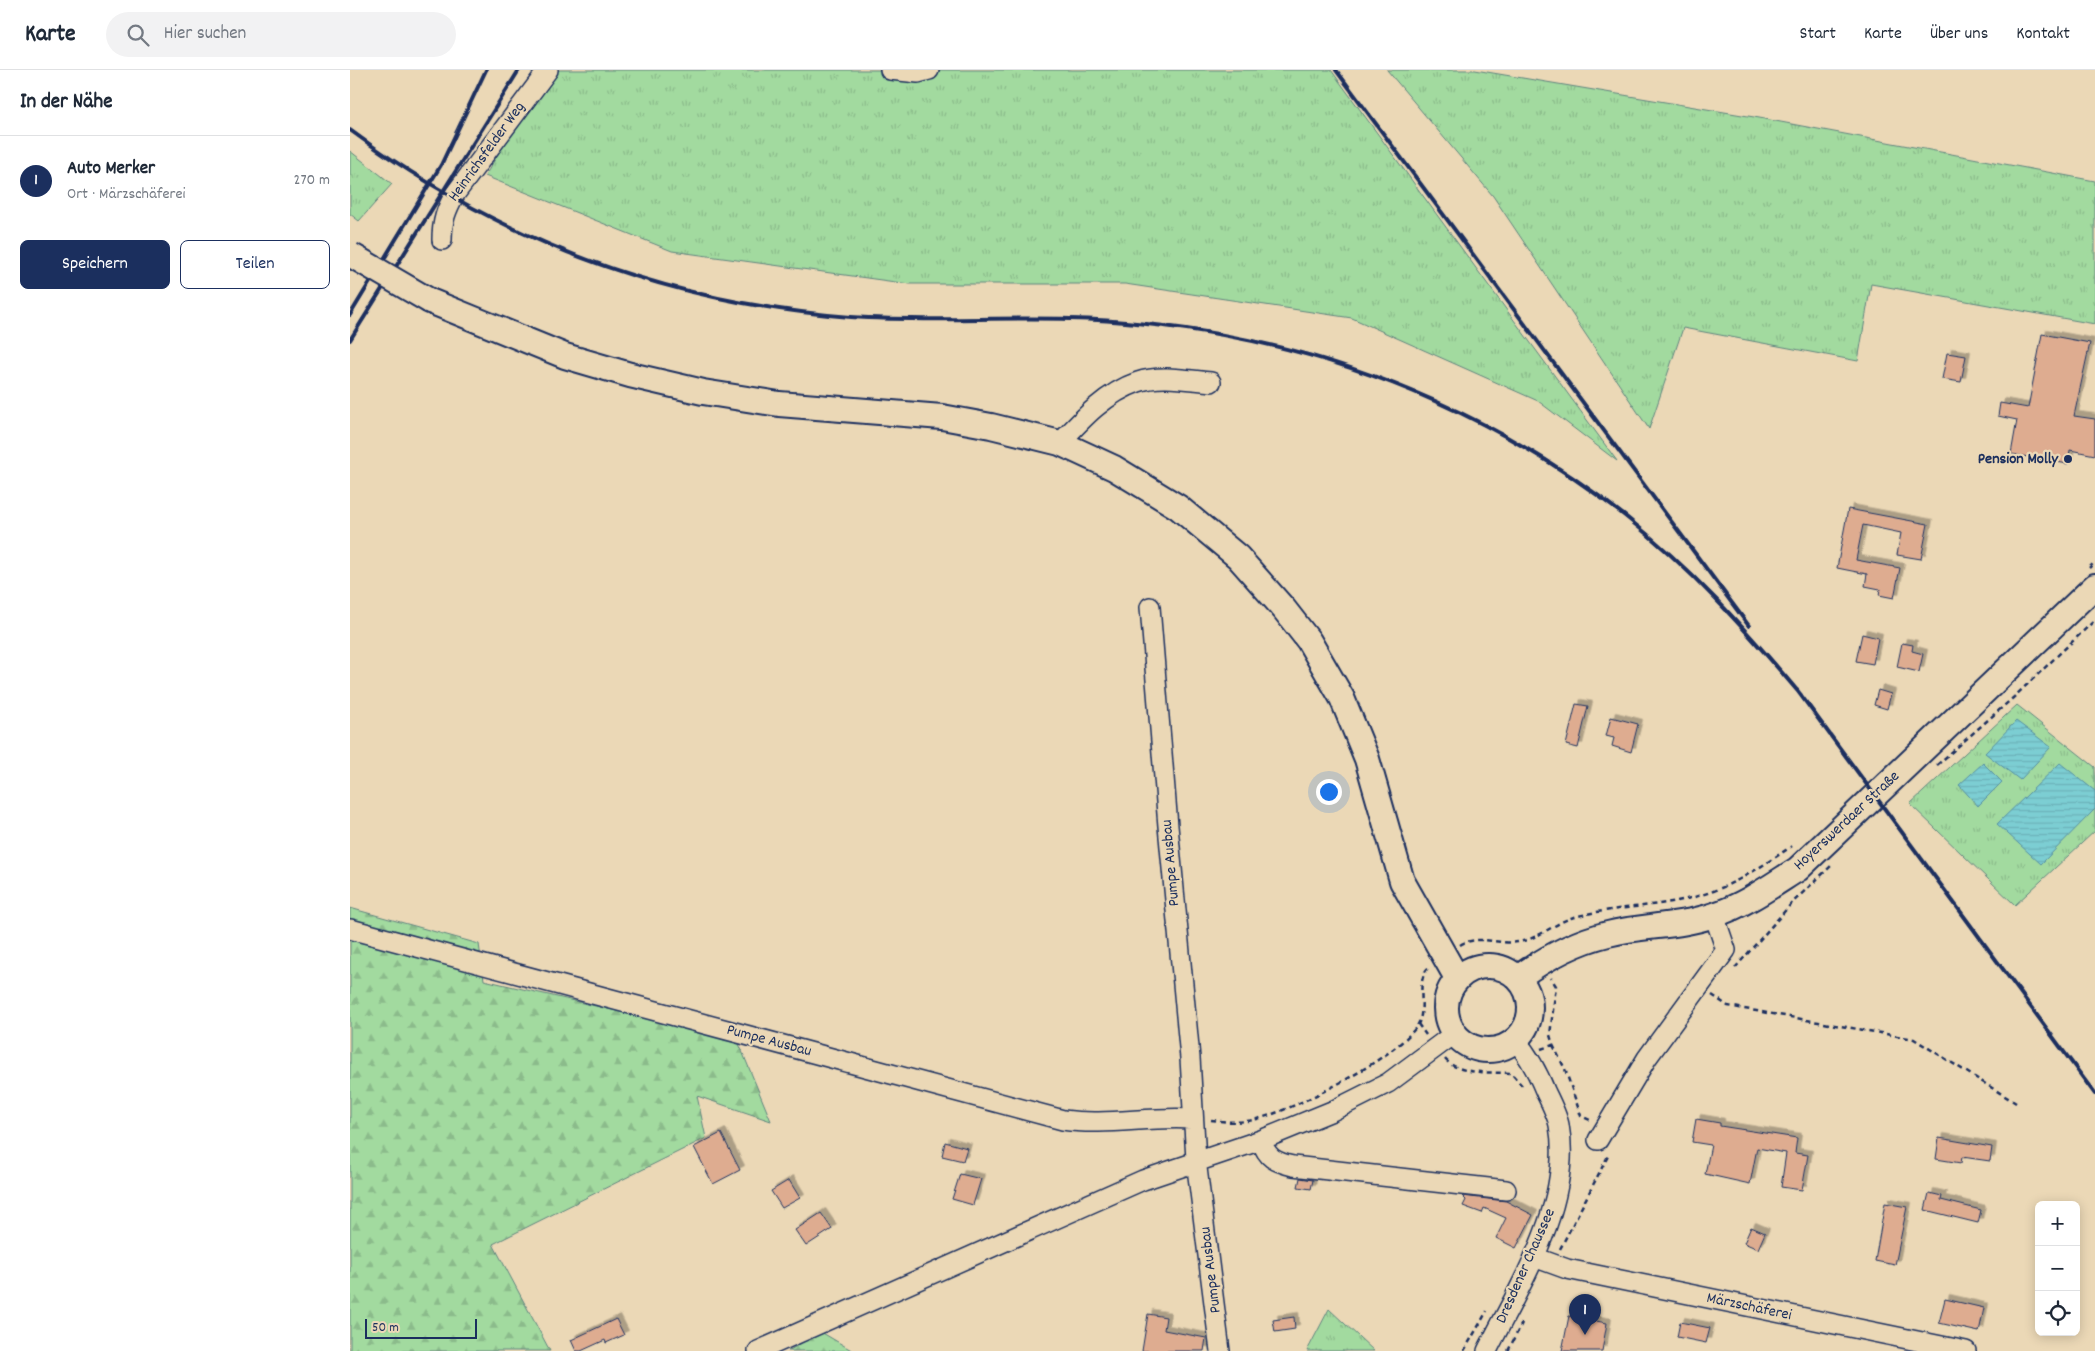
<!DOCTYPE html>
<html lang="de">
<meta charset="utf-8">
<style>
body{margin:0;font-family:Dekko,sans-serif;background:#f2f2f3;color:#1f2937}
.controls{position:absolute;right:15px;bottom:15px;display:grid;overflow:hidden;border-radius:8px;box-shadow:0 2px 12px #0003}
.controls button{width:45px;height:45px;display:grid;place-items:center;padding:0;border:0;border-bottom:1px solid #e0e1e3;background:#fff;color:#1f2937;font:25px sans-serif}
.scale{position:absolute;left:15px;bottom:12px;width:112px;box-sizing:border-box;padding-left:5px;border:2px solid #1b2f5e;border-top:0;font-size:14px;line-height:18px;white-space:nowrap;color:#1b2f5e;-webkit-text-stroke:4px #ebd8b6;paint-order:stroke}
.you{position:absolute;left:978px;top:721px;width:18px;height:18px;margin:-12px;border:4px solid #fff;border-radius:50%;background:#1a73e8;box-shadow:0 0 0 8px #1a73e833}
.badge{display:grid;place-items:center;width:32px;height:32px;border-radius:50%;background:#1b2f5e;color:#fff;font-size:16px;font-weight:700}
.pin{position:absolute;translate:-50% -41px;filter:drop-shadow(0 1px 2px #0008)}
.pin::after{content:'';position:absolute;top:26px;width:18px;height:15px;background:inherit;clip-path:polygon(0 0,100% 0,50% 100%)}
.list{margin:0;padding:0;list-style:none}
h2{display:flex;justify-content:space-between;align-items:center;height:65px;margin:0;padding:0 20px;font-size:21px}
h2 small{font-size:16px;font-weight:400;color:#747a83}
.list li{display:grid;grid-template-columns:32px 1fr auto;gap:15px;align-items:center;box-sizing:border-box;height:90px;padding:0 20px;border-top:1px solid #e0e1e3}
.list b{display:block;font-size:19px;white-space:nowrap}
.list p{margin:0;font-size:16px;white-space:nowrap;color:#747a83}
.list em{font-size:16px;font-style:normal;color:#747a83}
.actions{display:flex;gap:10px;padding:15px 20px}
.actions a{flex:1;padding:11px 0;border:1px solid #1b2f5e;border-radius:8px;text-align:center;font-size:18px;color:#1b2f5e}
.actions .main{background:#1b2f5e;color:#fff}
.icon{flex:none;width:28px;height:28px;fill:none;stroke:currentColor;stroke-width:2;stroke-linecap:round;stroke-linejoin:round}
.map{position:relative;flex:none;width:1745px;height:1281px;overflow:hidden}
header{display:flex;align-items:center;gap:30px;box-sizing:border-box;height:70px;padding:0 25px;background:#fff;border-bottom:1px solid #e0e1e3}
header strong{font-size:24px}
nav{display:flex;gap:28px;margin-inline-start:auto;font-size:18px}
.search{width:350px;height:45px;background:#f2f2f3;display:flex;align-items:center;gap:12px;box-sizing:border-box;padding:0 18px;border-radius:28px;color:#747a83;font-size:19px}
main{display:flex}
aside{flex:1;background:#fff}
.map>svg:first-child{display:block}
</style>
<header>
<strong>Karte</strong>
<div class="search"><svg class="icon" aria-label="search" viewBox="0 0 24 24"><circle cx="10" cy="10" r="6"/><path d="M15 15l6 6"/></svg>Hier suchen</div>
<nav><a>Start</a><a>Karte</a><a>Über uns</a><a>Kontakt</a></nav>
</header>
<main>
<aside>
<h2>In der Nähe<small></small></h2>
<ul class="list">
<li><span class="badge">1</span><div><b>Auto Merker</b><p>Ort · Märzschäferei</p></div><em>270 m</em></li>
</ul>
<div class="actions"><a class="main">Speichern</a><a>Teilen</a></div>
</aside>
<div class="map">
<svg width="1745" height="1281" viewBox="0 0 1745 1281">
<defs>
<pattern id="grass-tufts" width="24" height="20" patternUnits="userSpaceOnUse" patternTransform="scale(1.25)"><rect width="24" height="20" fill="#a2da9f"/><path d="M3 7l-1-3M5 7V3M7 7l1-3M15 17l-1-3M17 17v-4M19 17l1-3" fill="none" stroke="#8bbb8b"/></pattern>
<pattern id="forest-firs" width="22" height="20" patternUnits="userSpaceOnUse" patternTransform="scale(1.25)"><rect width="22" height="20" fill="#a2da9f"/><path d="M5 1l3.5 6h-7zM16 11l3.5 6h-7z" fill="#8bbb8b"/></pattern>
<pattern id="water-rules" width="6" height="5" patternUnits="userSpaceOnUse" patternTransform="scale(1.25)"><rect width="6" height="5" fill="#7cced3"/><path d="M0 2.5h6" fill="none" stroke="#6bb1b8"/></pattern>
<filter id="shadow"><feDropShadow dx="4.5" dy="-4.5" stdDeviation="0" flood-color="#0004"/></filter>
</defs>
<rect width="100%" height="100%" fill="#ebd8b6"/>
<filter id="ink" filterUnits="userSpaceOnUse"><feTurbulence type="fractalNoise" baseFrequency=".02" numOctaves="2"/><feDisplacementMap in="SourceGraphic" scale="10" xChannelSelector="R" yChannelSelector="G"/><feConvolveMatrix kernelMatrix="1 2 1 2 8 2 1 2 1" color-interpolation-filters="sRGB"/></filter>
<g filter="url(#ink)">
<path fill="url(#grass-tufts)" stroke="#5e847e" d="M198 0H981L1267 391 1188 331 1002 248 775 214H560L322 181 135 106Z
M1037 0H1125L1404 47 1745 111V254L1521 214 1508 291 1333 258 1299 359 1143 126Z
M0 81 42 114 9 151 0 144Z
M1667 635 1745 697V761L1665 835 1560 734Z
M979 1239 1024 1281H957Z"/>
<path fill="url(#forest-firs)" stroke="#5e847e" d="M0 838 129 874 134 910 387 969 421 1051 347 1026 356 1068 143 1174 200 1281H0Z
M471 1262 503 1281H438Z"/>
<path fill="url(#water-rules)" stroke="#558ea4" d="M1666 651 1701 677 1670 710 1635 683Z
M1633 693 1652 712 1628 736 1609 715Z
M1710 693 1745 721V739L1691 794 1647 754Z"/>
<path fill="#deac90" stroke="#1b2f5e" filter="url(#shadow)" d="M1692 264 1740 273 1724 346 1745 349V385L1720 380 1718 394 1661 384 1667 350 1648 346 1650 333 1678 338Z
M1597 283 1616 286 1611 312 1592 309Z
M1498 439 1578 454 1571 489 1547 485 1551 463 1513 455 1506 490 1550 498 1544 528 1529 525 1530 519 1515 516 1517 504 1487 498Z
M1512 564 1528 568 1523 594 1506 591Z
M1552 573 1563 575 1562 581 1573 584 1569 602 1547 597Z
M1528 620 1541 624 1537 639 1524 635Z
M1226 634 1238 636 1228 678 1216 675Z
M1261 647 1288 654 1281 682 1262 676 1264 668 1256 666Z
M1346 1049 1370 1053V1056L1447 1068 1445 1083 1458 1085 1452 1120 1431 1117 1436 1083 1407 1078 1400 1114 1355 1104 1361 1075 1342 1072Z
M371 1063 390 1100 363 1114 344 1077Z
M1589 1068 1642 1077 1640 1091 1612 1087 1611 1093 1586 1089Z
M595 1072 617 1078 613 1091 592 1086Z
M610 1104 631 1109 623 1135 602 1129Z
M950 1108 963 1110 961 1119 948 1117Z
M439 1110 450 1128 432 1138 421 1121Z
M1579 1123 1592 1126 1591 1130 1631 1140 1628 1153 1575 1140Z
M1112 1126 1156 1131 1183 1145 1166 1178 1146 1168 1156 1148 1134 1138 1132 1143 1113 1136 1116 1130Z
M1535 1133 1557 1137 1545 1195 1525 1191Z
M471 1143 482 1159 456 1176 445 1160Z
M1401 1157 1415 1163 1408 1179 1394 1173Z
M1595 1229 1634 1238 1629 1262 1589 1253Z
M798 1244 816 1247 814 1260 856 1268 854 1281H792Z
M1219 1246 1257 1253 1252 1281H1212Z
M944 1247 945 1259 925 1262 923 1250Z
M266 1249 274 1265 256 1273 255 1270 231 1281H226L221 1270Z
M1330 1252 1360 1258 1356 1273 1327 1267Z"/>
<g fill="none" stroke-linecap="round" stroke-linejoin="round">
<g stroke="#1b2f5e" stroke-width="22">
<path id="minor" d="M540 0 568 3 579 0
M92 170C92 151 96 140 105 124L198 0
M710 373C732 349 756 323 788 312 810 304 838 310 861 312
M800 537 818 756 840 988 846 1090 870 1281
M0 859 713 1050C756 1056 799 1046 842 1049
M911 1070C917 1088 925 1092 943 1096L1156 1120
M1248 1070 1297 988 1376 880 1364 845
M1184 1187 1217 1199 1616 1281
M408 1281 793 1110 911 1070 982 1041 1038 1013 1104 964
M1137 1281C1170 1215 1223 1132 1209 1055 1207 1045 1201 1033 1196 1023 1188 1003 1180 987 1166 971"/>
</g>
<g stroke="#1b2f5e" stroke-width="28">
<path id="major" d="M80 231 215 286 280 305 353 322 429 334 592 347 641 356 710 373 764 398 828 437 888 487 934 539 959 571 992 628 1017 689 1052 811 1107 908
M1096 938a42 42 0 1 1 84 0a42 42 0 1 1-84 0Z
M1169 907C1197 887 1225 872 1258 864 1294 855 1329 857 1364 845 1395 835 1421 816 1448 799L1745 516"/>
</g>
<path stroke="#1b2f5e" stroke-width="2.5" stroke-dasharray="5 4" stroke-linecap="butt" d="M1739 498 1745 492
M1587 695 1664 627 1745 550
M1110 875C1130 863 1152 877 1173 871 1190 867 1204 854 1221 848 1262 836 1307 838 1348 826 1384 816 1412 796 1442 776
M1385 898 1441 834 1482 795
M1362 925 1378 936 1564 969 1666 1033
M1068 954 1076 965
M1203 975 1215 999 1231 1046 1240 1050
M1191 979 1203 975 1200 965 1206 916 1201 908
M1095 989C1108 1005 1141 1002 1161 1003L1174 1018
M861 1050C877 1052 891 1053 907 1049 946 1039 1044 989 1067 956 1078 939 1064 911 1079 897
M1210 1179 1259 1084
M1114 1281 1137 1241
M1158 1281 1172 1253"/>
<use href="#minor" stroke="#ebd8b6" stroke-width="19"/>
<use href="#major" stroke="#ebd8b6" stroke-width="24"/>
<path stroke="#1b2f5e" stroke-width="4" d="M986 0 1399 556
M0 60C150 171 315 233 501 247 574 252 647 247 720 249 771 250 823 256 873 265 1019 292 1159 354 1275 446 1341 498 1397 561 1451 625
M0 245 91 95 136 0
M0 270 169 0
M1447 620 1745 1024"/>
<g stroke="#1b2f5e" stroke-width="28" stroke-linecap="butt">
<path id="major-bridge" d="M1 185 80 231"/>
</g>
<use href="#major-bridge" stroke="#ebd8b6" stroke-width="24"/>
</g>
</g>
<circle fill="#1b2f5e" stroke="#ebd8b6" stroke-width="2" cx="1718" cy="389" r="5"/>
<g text-anchor="middle" dominant-baseline="central" stroke-width="4.5" stroke-linejoin="round" paint-order="stroke">
<g font-size="16" fill="#1b2f5e" stroke="#ebd8b6">
<text transform="translate(137 82) rotate(-54)">Heinrichsfelder Weg</text>
<text transform="translate(1497 751) rotate(-43)">Hoyerswerdaer Straße</text>
<text transform="translate(821 793) rotate(-95)">Pumpe Ausbau</text>
<text transform="translate(419 971) rotate(15)">Pumpe Ausbau</text>
<text transform="translate(1176 1196) rotate(-66)">Dresdener Chaussee</text>
<text transform="translate(861 1200) rotate(-97)">Pumpe Ausbau</text>
<text transform="translate(1399 1237) rotate(12)">Märzschäferei</text>
</g>
<g font-size="16" font-weight="bold" fill="#1b2f5e" stroke="#ebd8b6" text-anchor="end">
<text x="1708" y="389">Pension Molly</text>
</g>
</g>
</svg>
<div class="controls">
<button>+</button>
<button>−</button>
<button><svg class="icon" aria-label="locate" viewBox="0 0 24 24"><circle cx="12" cy="12" r="6"/><path d="M12 2v4M12 18v4M2 12h4M18 12h4"/></svg></button>
</div>
<div class="scale">50 m</div>
<div class="you"></div>
<div class="pin badge" style="left:1235px;top:1265px">1</div>
</div>
</main>
